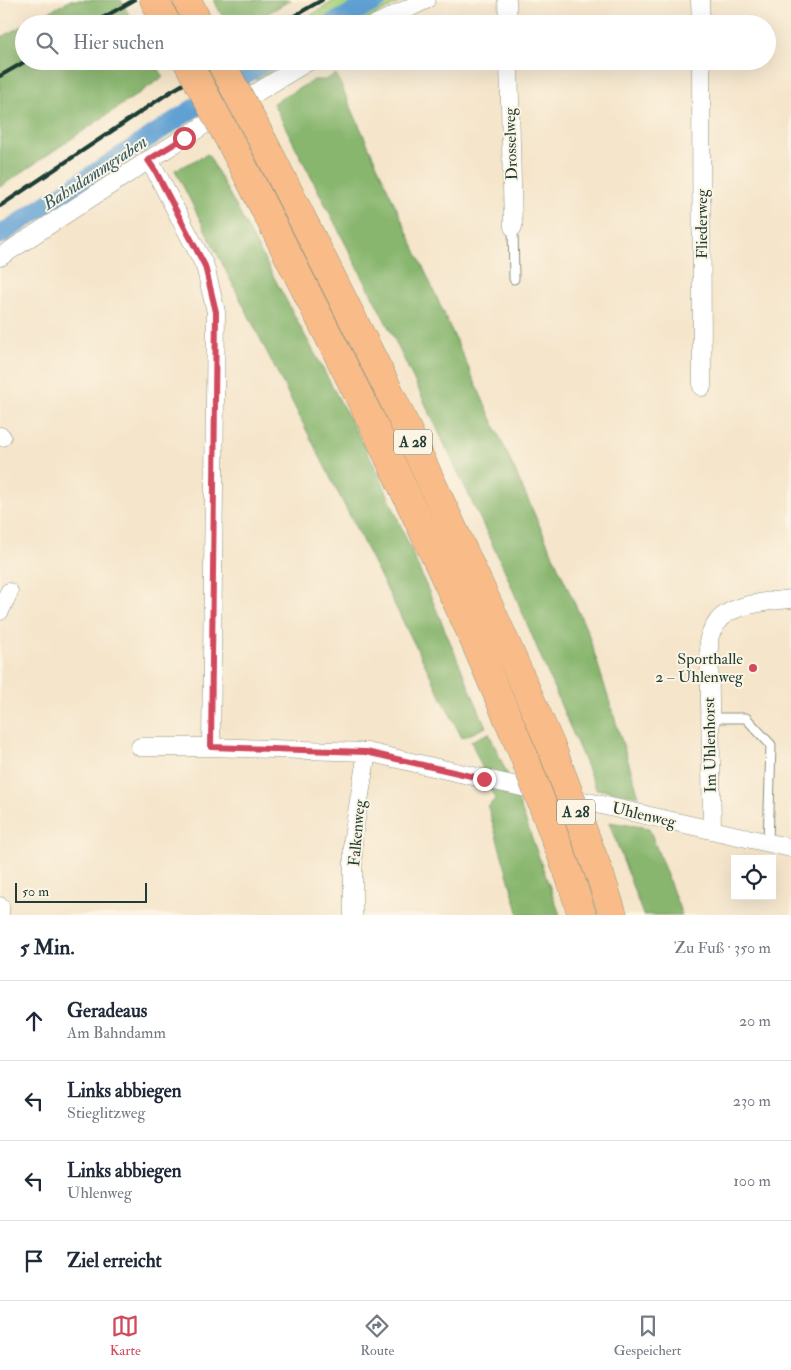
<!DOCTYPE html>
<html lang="de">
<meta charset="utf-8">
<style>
body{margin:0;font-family:"IM FELL Double Pica",serif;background:#f2f2f3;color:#1f2937}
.controls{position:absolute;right:15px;bottom:15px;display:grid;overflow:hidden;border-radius:0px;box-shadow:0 5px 20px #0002}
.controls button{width:45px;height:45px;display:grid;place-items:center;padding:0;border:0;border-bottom:1px solid #e0e1e3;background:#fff;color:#1f2937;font:25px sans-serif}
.scale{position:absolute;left:15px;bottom:12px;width:132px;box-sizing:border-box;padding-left:5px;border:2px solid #1f3d34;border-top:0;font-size:14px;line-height:18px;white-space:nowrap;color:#1f3d34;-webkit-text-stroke:4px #fcf5e5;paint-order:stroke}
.stop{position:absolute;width:15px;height:15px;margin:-11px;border:4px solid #d1495b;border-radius:50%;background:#fff}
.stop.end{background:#d1495b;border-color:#fff;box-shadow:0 1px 5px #0008}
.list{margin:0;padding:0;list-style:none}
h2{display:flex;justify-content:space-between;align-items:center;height:65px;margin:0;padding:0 20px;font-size:21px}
h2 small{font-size:16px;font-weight:400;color:#747a83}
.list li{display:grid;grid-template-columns:32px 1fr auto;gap:15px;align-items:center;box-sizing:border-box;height:80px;padding:0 20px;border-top:1px solid #e0e1e3}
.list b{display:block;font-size:19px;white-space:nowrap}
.list p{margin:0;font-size:16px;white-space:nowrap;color:#747a83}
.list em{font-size:16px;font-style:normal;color:#747a83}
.icon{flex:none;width:28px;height:28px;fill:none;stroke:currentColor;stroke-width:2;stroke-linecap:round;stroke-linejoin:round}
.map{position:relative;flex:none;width:791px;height:915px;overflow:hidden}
.search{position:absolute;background:#fff;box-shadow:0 5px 20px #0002;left:15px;right:15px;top:15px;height:55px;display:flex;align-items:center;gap:12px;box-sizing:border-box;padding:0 18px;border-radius:28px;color:#747a83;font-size:19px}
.sheet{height:385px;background:#fff}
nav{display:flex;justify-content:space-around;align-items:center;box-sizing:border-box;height:70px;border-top:1px solid #e0e1e3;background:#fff;font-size:14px;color:#747a83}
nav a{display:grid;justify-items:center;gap:2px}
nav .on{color:#d1495b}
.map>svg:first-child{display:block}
</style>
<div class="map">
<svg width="791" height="915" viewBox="0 0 791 915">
<rect width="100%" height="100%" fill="#fcf5e5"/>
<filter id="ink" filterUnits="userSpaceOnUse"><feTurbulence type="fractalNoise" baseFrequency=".02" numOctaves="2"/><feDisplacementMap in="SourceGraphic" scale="10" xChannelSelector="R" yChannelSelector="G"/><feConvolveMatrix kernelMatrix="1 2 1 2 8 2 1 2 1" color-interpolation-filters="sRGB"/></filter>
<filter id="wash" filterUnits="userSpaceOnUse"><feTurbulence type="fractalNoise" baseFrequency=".0096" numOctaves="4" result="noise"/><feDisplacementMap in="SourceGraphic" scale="20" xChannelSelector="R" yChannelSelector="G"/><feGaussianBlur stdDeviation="1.12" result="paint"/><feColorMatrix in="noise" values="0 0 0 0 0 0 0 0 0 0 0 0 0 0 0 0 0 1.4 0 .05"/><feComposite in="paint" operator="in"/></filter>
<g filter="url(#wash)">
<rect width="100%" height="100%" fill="#f5e5ca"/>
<path fill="#abd580" stroke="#65895a" d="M336 0H404L358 24H297Z
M246 61H289L256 80Z"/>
<path fill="#88b66e" stroke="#547a51" d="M71 0H121L134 24H26Z
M214 0H291L249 24H226Z
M24 25V61H155L163 77 0 187V38Z
M336 74 588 633 639 796 596 789 505 571 392 334 273 103 314 80H325Z
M208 154 378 472 486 727 462 738 175 170Z
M489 733 515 792 560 915H519L488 807 495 799 471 741Z
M609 822 649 828 682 915H643Z"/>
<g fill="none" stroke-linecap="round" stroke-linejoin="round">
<path stroke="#61a0d3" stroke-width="19" d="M331 24 378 0
M0 235 266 61"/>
</g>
</g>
<g filter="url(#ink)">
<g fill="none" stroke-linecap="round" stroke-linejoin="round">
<g stroke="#8a917f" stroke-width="11">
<path id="service" d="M513 227 514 279
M709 718H746L771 745 768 843"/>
</g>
<g stroke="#8a917f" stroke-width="19">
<path id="minor" d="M507 0 508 24
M700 0 701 24
M376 24 426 0
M509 61 513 227
M701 61 702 387
M148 160 156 172 205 266 216 312 211 747
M0 257C102 190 204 123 309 61
M0 436 2 437
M0 611 9 592
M140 747H211L367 752 791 848
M712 830 709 638C711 633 714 626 718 621 730 604 771 601 791 599
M0 906V915
M353 915V837L367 752"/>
</g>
<g stroke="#8a917f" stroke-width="29">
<path id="motorway" d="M154 0 167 24
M187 0 199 24
M264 143 391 395 496 621 551 746
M241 162 372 422 467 624 524 756
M601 878 613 915
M571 880 582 915"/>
</g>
<use href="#service" stroke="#fff" stroke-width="9"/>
<use href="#minor" stroke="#fff" stroke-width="18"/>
<use href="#motorway" stroke="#f9bc89" stroke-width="28"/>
<path stroke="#1f3d34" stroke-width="4" d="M92 24 134 0
M280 24 322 0
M0 76 26 61
M0 206 170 92 222 61"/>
<g stroke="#8a917f" stroke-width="29" stroke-linecap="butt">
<path id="motorway-bridge" d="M187 61 241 162
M220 61 264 143
M551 746 601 878
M524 756 571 880"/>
</g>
<use href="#motorway-bridge" stroke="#f9bc89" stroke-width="28"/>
</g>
</g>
<g fill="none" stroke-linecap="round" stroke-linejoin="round" filter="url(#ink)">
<path stroke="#d1495b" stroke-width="6" d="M184 138 148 160 156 172 205 266 216 312 211 747 366 752 484 779"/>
</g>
<circle fill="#d1495b" stroke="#fcf5e5" stroke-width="2" cx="753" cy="668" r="5"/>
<g text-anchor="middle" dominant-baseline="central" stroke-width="4" stroke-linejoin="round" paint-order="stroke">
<g fill="#fcf5e5" stroke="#617469" stroke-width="1">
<rect x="394" y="429.5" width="38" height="25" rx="4"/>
<rect x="557" y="799.5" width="38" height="25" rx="4"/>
</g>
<g font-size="15" font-weight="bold" fill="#1f3d34">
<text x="413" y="442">A 28</text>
<text x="576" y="812">A 28</text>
</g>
<g font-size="16" fill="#1f3d34" stroke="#fcf5e5">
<text transform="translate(511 144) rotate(-92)">Drosselweg</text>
<text transform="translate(702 224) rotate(-90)">Fliederweg</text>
<text transform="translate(710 745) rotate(-91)">Im Uhlenhorst</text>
<text transform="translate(644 815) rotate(13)">Uhlenweg</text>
<text transform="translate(357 833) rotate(-85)">Falkenweg</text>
</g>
<g font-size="16" fill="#1f3d34" stroke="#fcf5e5" text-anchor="end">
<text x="743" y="659">Sporthalle<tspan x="743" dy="18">2 – Uhlenweg</tspan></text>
</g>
<g font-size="18" font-style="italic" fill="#335b64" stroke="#fcf5e5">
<text transform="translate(95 173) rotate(-33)">Bahndammgraben</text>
</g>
</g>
</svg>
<div class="controls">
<button><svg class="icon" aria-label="locate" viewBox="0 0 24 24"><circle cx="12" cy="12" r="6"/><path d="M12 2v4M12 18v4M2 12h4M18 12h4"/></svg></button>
</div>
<div class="scale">50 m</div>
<div class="stop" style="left:184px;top:138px"></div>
<div class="stop end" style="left:484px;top:779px"></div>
<div class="search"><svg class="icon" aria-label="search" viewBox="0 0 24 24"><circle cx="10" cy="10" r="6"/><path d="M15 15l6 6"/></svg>Hier suchen</div>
</div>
<section class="sheet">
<h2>5 Min.<small>Zu Fuß · 350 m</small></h2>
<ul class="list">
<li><svg class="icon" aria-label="ahead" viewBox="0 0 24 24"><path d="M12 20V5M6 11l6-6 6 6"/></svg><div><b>Geradeaus</b><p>Am Bahndamm</p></div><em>20 m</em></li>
<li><svg class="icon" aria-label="left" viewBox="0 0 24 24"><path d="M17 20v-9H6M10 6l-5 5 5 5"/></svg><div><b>Links abbiegen</b><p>Stieglitzweg</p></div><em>230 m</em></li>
<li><svg class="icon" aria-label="left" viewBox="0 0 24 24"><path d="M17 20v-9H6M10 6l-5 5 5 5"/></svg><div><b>Links abbiegen</b><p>Uhlenweg</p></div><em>100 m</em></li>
<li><svg class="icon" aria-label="arrive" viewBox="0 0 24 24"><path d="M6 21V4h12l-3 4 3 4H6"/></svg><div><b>Ziel erreicht</b></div></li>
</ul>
</section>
<nav>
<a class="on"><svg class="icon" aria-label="map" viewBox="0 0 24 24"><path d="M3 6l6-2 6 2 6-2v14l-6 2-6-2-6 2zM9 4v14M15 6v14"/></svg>Karte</a>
<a><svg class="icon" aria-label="directions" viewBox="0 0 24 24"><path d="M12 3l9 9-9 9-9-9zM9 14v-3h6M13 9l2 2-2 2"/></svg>Route</a>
<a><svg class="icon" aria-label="saved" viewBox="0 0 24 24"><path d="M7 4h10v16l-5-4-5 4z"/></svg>Gespeichert</a>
</nav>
